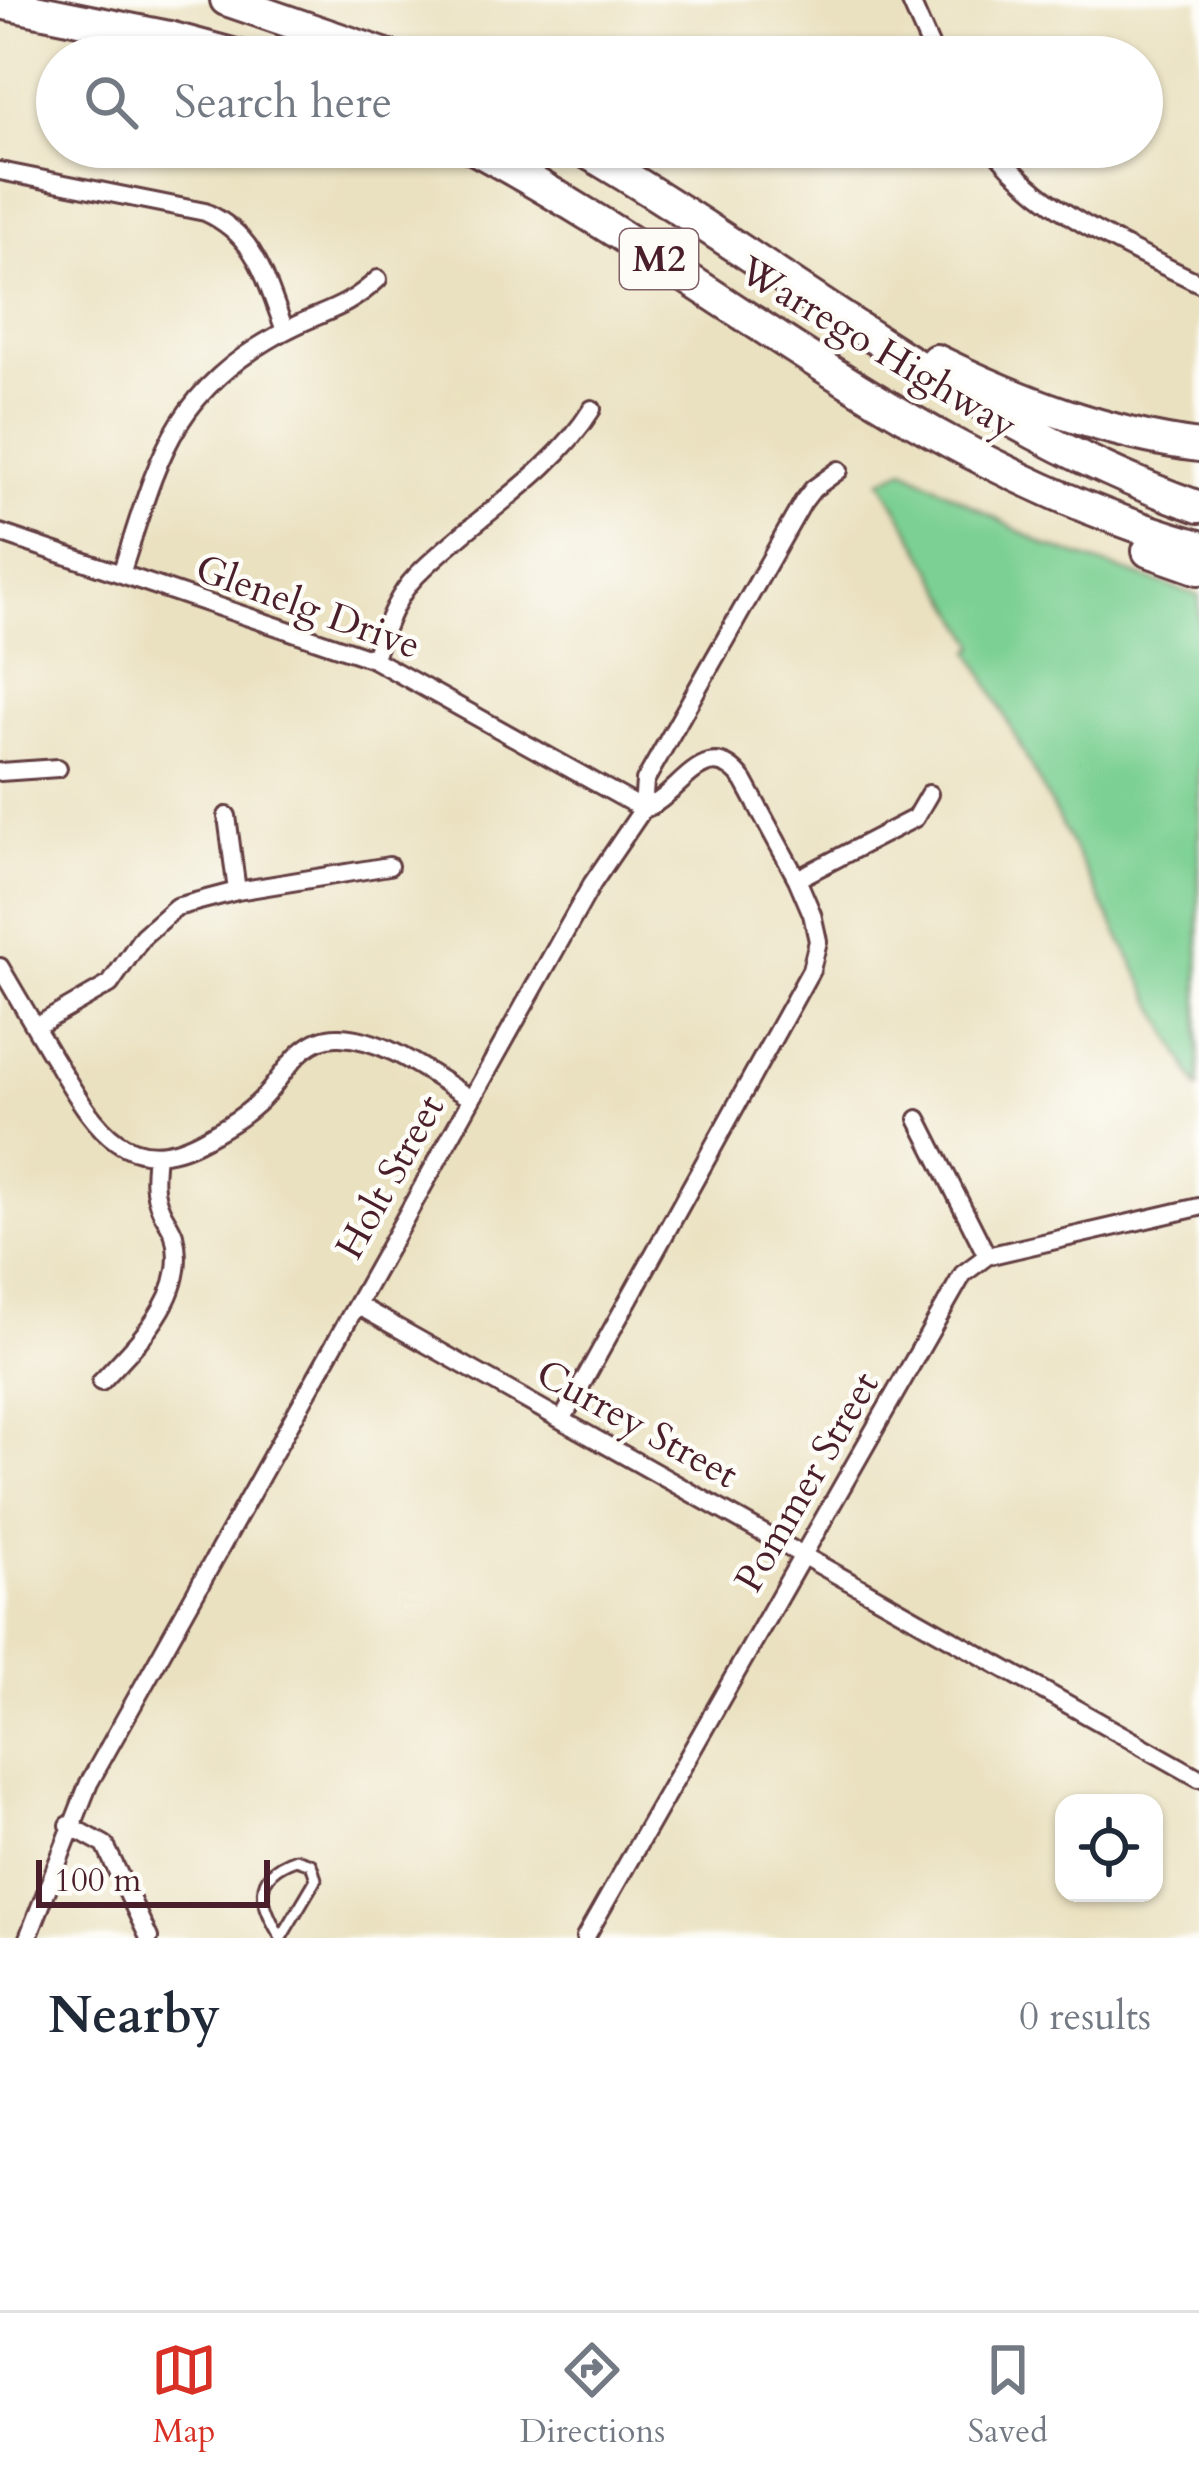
<!DOCTYPE html>
<style>
body{margin:0;font-family:Cardo,serif;background:#f6f6f7;color:#1f2937}
.controls{position:absolute;right:36px;bottom:36px;display:grid;overflow:hidden;border-radius:24px;box-shadow:0 3px 9px #0004}
.controls button{width:108px;height:108px;display:grid;place-items:center;padding:0;border:0;border-bottom:3px solid #e0e1e3;background:#fff;color:#1f2937;font:60px sans-serif}
.scale{position:absolute;left:36px;bottom:30px;width:234px;box-sizing:border-box;padding-left:12px;border:6px solid #4a1f2b;border-top:0;font-size:33px;line-height:42px;white-space:nowrap;color:#4a1f2b;-webkit-text-stroke:9px #fdfcf7;paint-order:stroke}
.list{margin:0;padding:0;list-style:none}
h2{display:flex;justify-content:space-between;align-items:center;height:156px;margin:0;padding:0 48px;font-size:51px}
h2 small{font-size:39px;font-weight:400;color:#747a83}
.icon{flex:none;width:66px;height:66px;fill:none;stroke:currentColor;stroke-width:2;stroke-linecap:round;stroke-linejoin:round}
.map{position:relative;flex:none;width:1199px;height:1938px;overflow:hidden}
.search{position:absolute;background:#fff;box-shadow:0 3px 9px #0004;left:36px;right:36px;top:36px;height:132px;display:flex;align-items:center;gap:30px;box-sizing:border-box;padding:0 42px;border-radius:66px;color:#747a83;font-size:45px}
.sheet{height:372px;background:#fff}
nav{display:flex;justify-content:space-around;align-items:center;box-sizing:border-box;height:168px;border-top:3px solid #e0e1e3;background:#fff;font-size:33px;color:#747a83}
nav a{display:grid;justify-items:center;gap:6px}
nav .on{color:#d93025}
.map>svg:first-child{display:block}
</style>
<div class="map">
<svg width="1199" height="1938" viewBox="0 0 1199 1938">
<rect width="100%" height="100%" fill="#fdfcf7"/>
<filter id="ink" filterUnits="userSpaceOnUse"><feTurbulence type="fractalNoise" baseFrequency=".00833" numOctaves="2"/><feDisplacementMap in="SourceGraphic" scale="24" xChannelSelector="R" yChannelSelector="G"/><feConvolveMatrix kernelMatrix="1 2 1 2 8 2 1 2 1" color-interpolation-filters="sRGB"/></filter>
<filter id="wash" filterUnits="userSpaceOnUse"><feTurbulence type="fractalNoise" baseFrequency=".004" numOctaves="4" result="noise"/><feDisplacementMap in="SourceGraphic" scale="48" xChannelSelector="R" yChannelSelector="G"/><feGaussianBlur stdDeviation="2.7" result="paint"/><feColorMatrix in="noise" values="0 0 0 0 0 0 0 0 0 0 0 0 0 0 0 0 0 1.4 0 .05"/><feComposite in="paint" operator="in"/></filter>
<g filter="url(#wash)">
<rect width="100%" height="100%" fill="#eae1c0"/>
<path fill="#7cd093" stroke="#63785f" stroke-width="3" d="M905 469 1045 545 1199 596V1090L971 651 977 646 881 480Z"/>
</g>
<g filter="url(#ink)">
<g fill="none" stroke-linecap="round" stroke-linejoin="round">
<g stroke="#623c41" stroke-width="15">
<path id="lane" d="M296 1859 311 1864 316 1879 281 1938C261 1904 249 1875 296 1859Z"/>
</g>
<g stroke="#623c41" stroke-width="22">
<path id="street" d="M910 0 935 57
M992 147C1046 215 1123 245 1199 283
M0 171 205 212C258 236 265 280 285 330
M0 533 373 659 643 809
M121 574C158 461 169 395 281 333 320 311 343 312 378 279
M373 659C385 630 394 599 416 576 472 518 549 478 592 409
M0 772 58 768
M227 816 237 891
M797 879 915 818 929 794
M0 967C19 999 37 1031 56 1062 92 1121 124 1183 204 1139 228 1126 252 1112 270 1090 288 1067 306 1035 340 1037 388 1039 431 1075 471 1099
M35 1027 110 984 143 936 176 907 237 891 389 866
M918 1119 987 1256
M357 1305 1199 1778
M101 1382C138 1342 190 1295 174 1235 171 1226 165 1219 161 1210 152 1191 154 1174 156 1154
M562 1420 811 970 818 941 812 914 797 879 744 781C705 729 678 800 643 809
M69 1825 105 1845 149 1938
M28 1938 89 1783 592 884 643 809 645 781 803 502 813 489 839 470
M585 1938 963 1274 987 1256 1199 1207"/>
</g>
<g stroke="#623c41" stroke-width="36">
<path id="highway" d="M226 0 392 57
M0 3 169 37 243 57
M471 147C719 279 922 469 1199 546
M577 147C787 268 967 425 1199 507
M936 360C1020 401 1106 434 1199 446
M1148 551 1199 569"/>
</g>
<use href="#lane" stroke="#fff" stroke-width="9"/>
<use href="#street" stroke="#fff" stroke-width="16"/>
<use href="#highway" stroke="#fff" stroke-width="30"/>
</g>
</g>
<g text-anchor="middle" dominant-baseline="central" stroke-width="9" stroke-linejoin="round" paint-order="stroke">
<rect fill="#fdfcf7" stroke="#806168" stroke-width="3" x="620" y="229" width="78" height="60" rx="9"/>
<g font-size="36" font-weight="bold" fill="#4a1f2b">
<text x="659" y="259">M2</text>
</g>
<g font-size="39" fill="#4a1f2b" stroke="#fdfcf7">
<text transform="translate(878 348) rotate(31)">Warrego Highway</text>
<text transform="translate(308 607) rotate(20)">Glenelg Drive</text>
<text transform="translate(390 1177) rotate(-61)">Holt Street</text>
<text transform="translate(637 1424) rotate(29)">Currey Street</text>
<text transform="translate(807 1482) rotate(-60)">Pommer Street</text>
</g>
</g>
</svg>
<div class="controls">
<button><svg class="icon" aria-label="locate" viewBox="0 0 24 24"><circle cx="12" cy="12" r="6"/><path d="M12 2v4M12 18v4M2 12h4M18 12h4"/></svg></button>
</div>
<div class="scale">100 m</div>
<div class="search"><svg class="icon" aria-label="search" viewBox="0 0 24 24"><circle cx="10" cy="10" r="6"/><path d="M15 15l6 6"/></svg>Search here</div>
</div>
<section class="sheet">
<h2>Nearby<small>0 results</small></h2>
<ul class="list">
</ul>
</section>
<nav>
<a class="on"><svg class="icon" aria-label="map" viewBox="0 0 24 24"><path d="M3 6l6-2 6 2 6-2v14l-6 2-6-2-6 2zM9 4v14M15 6v14"/></svg>Map</a>
<a><svg class="icon" aria-label="directions" viewBox="0 0 24 24"><path d="M12 3l9 9-9 9-9-9zM9 14v-3h6M13 9l2 2-2 2"/></svg>Directions</a>
<a><svg class="icon" aria-label="saved" viewBox="0 0 24 24"><path d="M7 4h10v16l-5-4-5 4z"/></svg>Saved</a>
</nav>
